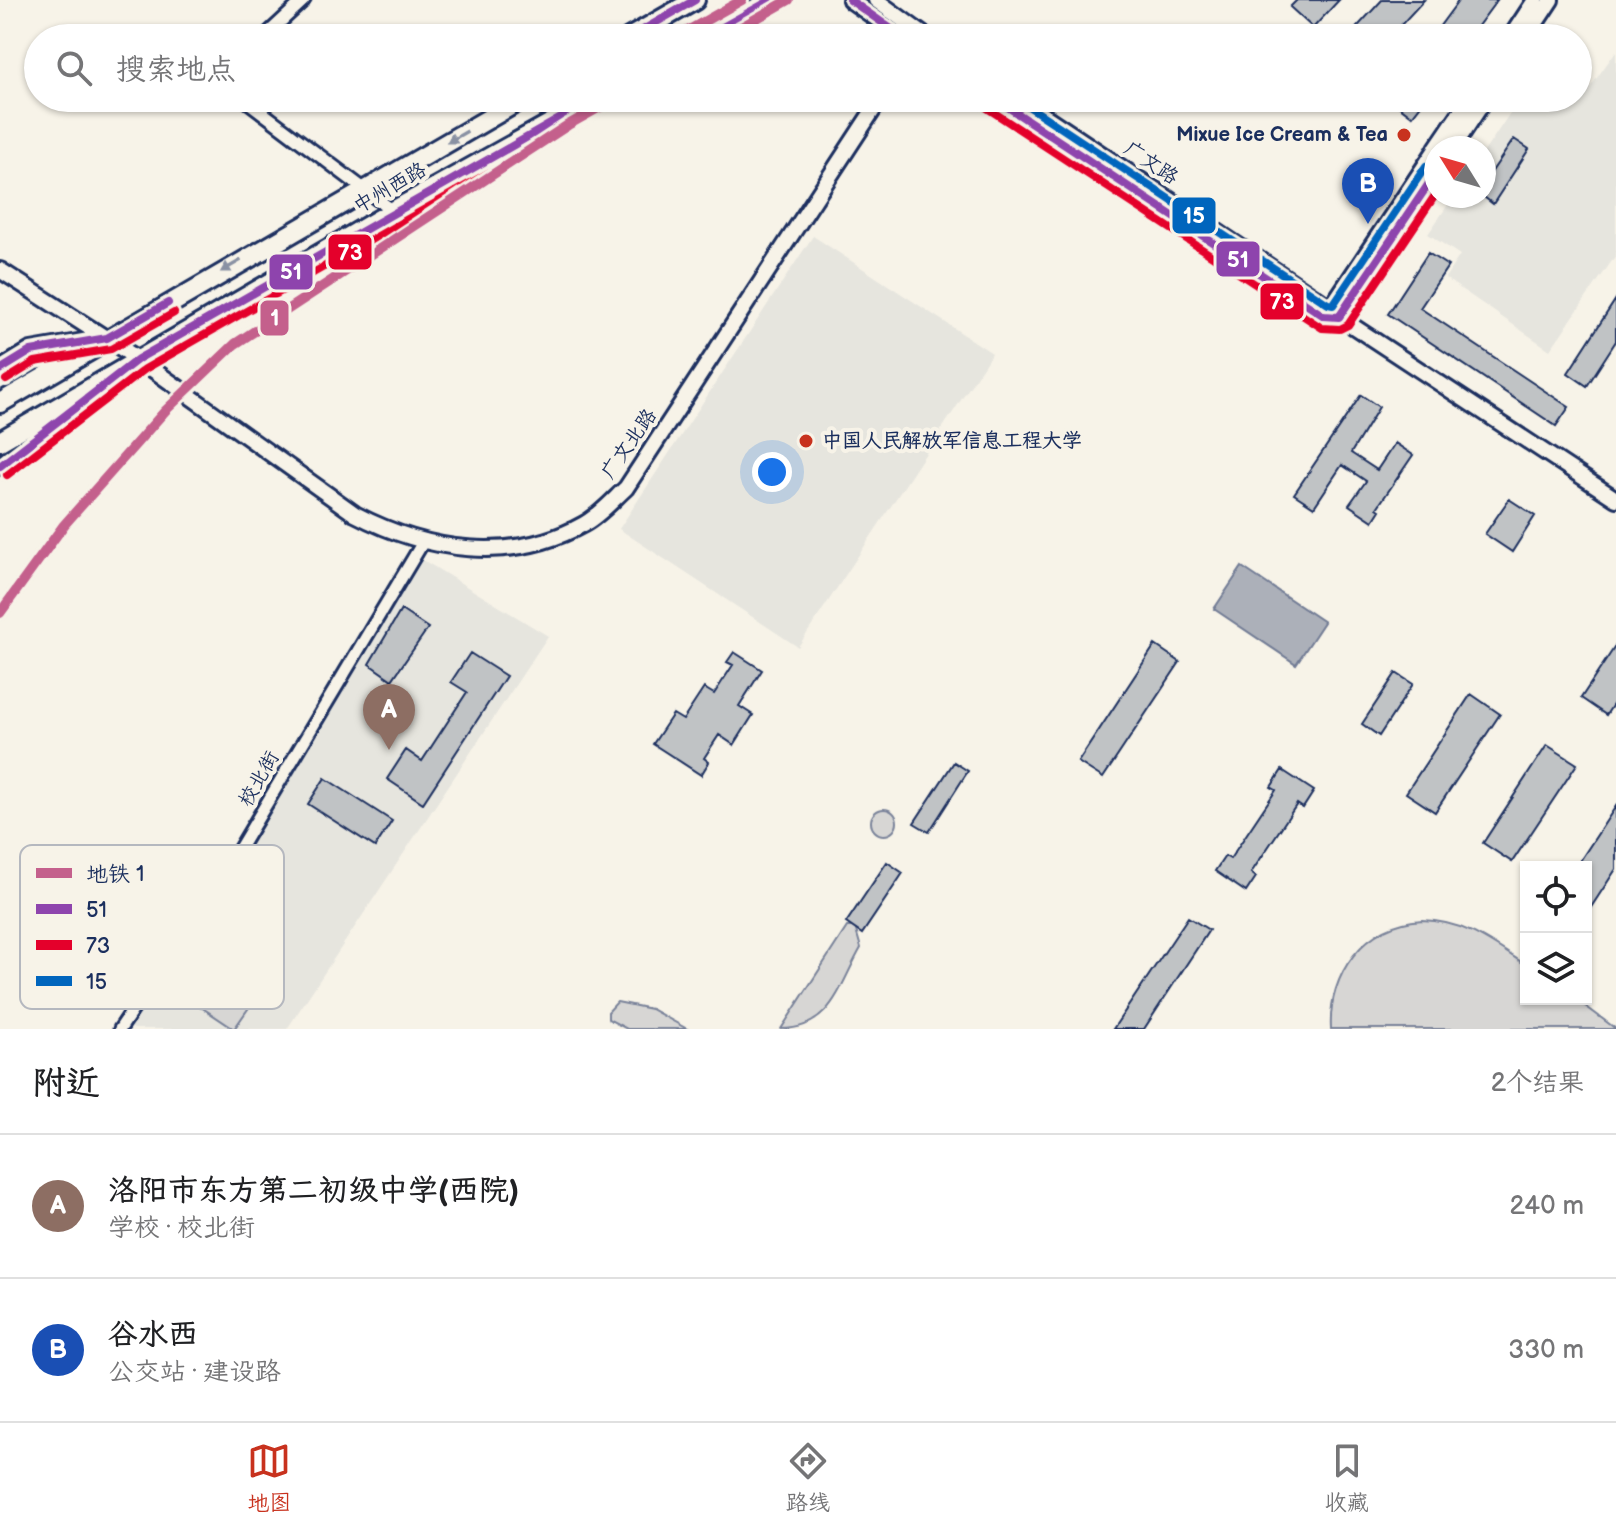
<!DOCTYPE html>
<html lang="zh">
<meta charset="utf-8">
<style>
body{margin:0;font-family:"Balsamiq Sans","LXGW WenKai TC",sans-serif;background:#f2f2f2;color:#202124}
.controls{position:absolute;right:24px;bottom:24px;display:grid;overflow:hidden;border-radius:0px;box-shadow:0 2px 6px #0004}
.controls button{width:72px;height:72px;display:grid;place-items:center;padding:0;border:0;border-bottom:2px solid #e0e0e0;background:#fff;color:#202124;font:40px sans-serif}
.compass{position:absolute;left:1424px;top:136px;width:72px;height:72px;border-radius:50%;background:#fff;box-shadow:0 2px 6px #0004;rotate:307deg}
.you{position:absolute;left:772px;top:472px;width:28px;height:28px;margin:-20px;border:6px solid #fff;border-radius:50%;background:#1a73e8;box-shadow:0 0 0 12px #1a73e833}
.badge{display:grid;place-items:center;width:52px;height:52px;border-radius:50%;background:#c8321e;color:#fff;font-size:26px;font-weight:700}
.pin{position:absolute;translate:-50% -66px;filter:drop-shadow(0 2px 4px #0008)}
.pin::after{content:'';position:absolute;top:42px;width:28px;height:24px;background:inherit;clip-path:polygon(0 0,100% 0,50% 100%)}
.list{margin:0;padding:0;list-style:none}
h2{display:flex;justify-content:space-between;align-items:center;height:104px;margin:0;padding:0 32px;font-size:34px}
h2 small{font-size:26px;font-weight:400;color:#757577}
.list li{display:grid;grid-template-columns:52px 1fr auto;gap:24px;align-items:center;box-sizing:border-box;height:144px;padding:0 32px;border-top:2px solid #e0e0e0}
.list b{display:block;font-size:30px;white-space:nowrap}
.list p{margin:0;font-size:26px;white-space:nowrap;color:#757577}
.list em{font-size:26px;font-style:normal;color:#757577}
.icon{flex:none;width:44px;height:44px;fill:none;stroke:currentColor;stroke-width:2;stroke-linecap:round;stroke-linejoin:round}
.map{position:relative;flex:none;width:1616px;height:1029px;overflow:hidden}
.search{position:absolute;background:#fff;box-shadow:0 2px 6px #0004;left:24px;right:24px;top:24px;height:88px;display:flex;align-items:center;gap:20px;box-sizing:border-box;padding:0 28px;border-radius:44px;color:#757577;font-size:30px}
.sheet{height:392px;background:#fff}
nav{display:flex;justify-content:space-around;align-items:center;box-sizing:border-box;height:112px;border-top:2px solid #e0e0e0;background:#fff;font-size:22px;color:#757577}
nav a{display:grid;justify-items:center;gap:4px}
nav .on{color:#c8321e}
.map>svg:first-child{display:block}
</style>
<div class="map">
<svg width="1616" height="1029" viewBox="0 0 1616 1029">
<rect width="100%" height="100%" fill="#f7f3e8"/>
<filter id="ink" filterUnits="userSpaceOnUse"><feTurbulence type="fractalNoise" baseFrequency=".0125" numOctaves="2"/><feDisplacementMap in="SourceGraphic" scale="16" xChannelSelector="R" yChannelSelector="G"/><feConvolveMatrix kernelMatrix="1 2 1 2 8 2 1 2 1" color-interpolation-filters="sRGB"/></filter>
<g filter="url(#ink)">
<path fill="#e6e5de" d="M1616 51V255L1550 350 1445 278 1460 255 1428 234 1454 196H1484V152L1520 98H1565L1577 106Z
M813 236 992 353 798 647 619 529Z
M418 557 548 636 287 1029H134L129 1026 238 864Z"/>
<path fill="#d7d6d4" stroke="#798299" stroke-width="2" d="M871 822a13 13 0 1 1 26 0a13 13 0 1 1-26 0Z
M1422 920C1465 921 1492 943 1526 965V999H1576L1616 1029H1331C1328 974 1364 924 1422 920Z
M847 927H855L861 948C839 986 832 1029 781 1029Z
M231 940 275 970 234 1029 189 999Z
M617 1002 651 1009 687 1029H627L608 1019V1012Z"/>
<path fill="#acb0b9" stroke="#727c95" stroke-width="2" d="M1242 567 1324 622 1296 664 1214 609Z"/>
<path fill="#c0c3c5" stroke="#1b2f5e" stroke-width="2" d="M1297 0H1339L1313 28 1290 7Z
M1382 0H1424L1389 38H1347Z
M1459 0H1497L1469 38H1431Z
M1388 98H1426L1412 116Z
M1514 139 1529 149 1493 204 1484 197V183Z
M1428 253 1448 266 1420 308 1569 407 1556 426 1388 314Z
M1616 299V341L1587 386 1568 373Z
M1361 395 1379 407 1351 453 1377 470 1395 443 1413 455 1377 508 1380 510 1373 521 1349 505 1366 481 1342 465 1314 507 1294 494Z
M1509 499 1535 516 1512 552 1485 534Z
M401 610 428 628 392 680 369 664Z
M1155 645 1180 662 1103 778 1078 762Z
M1616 645V700L1606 715 1581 698Z
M734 652 762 670 739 706 753 715 734 745 719 735 704 758 709 762 701 775 653 744 673 714 683 720 704 688 714 694 733 665 727 662Z
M470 653 506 676 423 803 387 779 406 750 422 761 467 692 451 682Z
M1396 673 1413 684 1379 736 1362 724Z
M1471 694 1500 714 1435 812 1406 793Z
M1547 745 1577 764 1512 862 1483 843Z
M954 762 968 771 929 832 914 823Z
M1282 770 1314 791 1303 808 1297 804 1251 873 1256 877 1246 892 1215 871 1225 856 1230 859 1276 790 1271 787Z
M325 778 392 821 375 847 308 804Z
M1616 806V869L1586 915V867H1576Z
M887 862 903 873 862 934 846 923Z
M1188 917 1209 930 1144 1029H1113Z"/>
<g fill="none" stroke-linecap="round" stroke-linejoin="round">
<g stroke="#1b2f5e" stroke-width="17">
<path id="minor" d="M263 38 304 0
M243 98 393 211
M120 1029 234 858 423 542"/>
</g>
<g stroke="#1b2f5e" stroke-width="20">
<path id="tertiary" d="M850 0 904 38
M876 0 928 38
M1510 38 1535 0
M1526 38 1551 0
M994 98 1324 316 1339 317
M1018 98 1330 307 1339 317 1616 499
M1436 148 1470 98
M1453 148 1486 98
M0 270 138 359 355 514C426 551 511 565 584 524 599 516 613 500 626 488L881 98
M1327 313 1436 149
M1339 317 1436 173"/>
</g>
<g stroke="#1b2f5e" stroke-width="22">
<path id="secondary" d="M0 370 31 351 107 338
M0 466 100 389"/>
</g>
<g stroke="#1b2f5e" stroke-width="24">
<path id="primary" d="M629 38 695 0
M703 38 771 0
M0 403 524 98
M0 441 393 211 596 98"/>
</g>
<use href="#minor" stroke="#f7f3e8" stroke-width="11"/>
<use href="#tertiary" stroke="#f7f3e8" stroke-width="14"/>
<use href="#secondary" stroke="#f7f3e8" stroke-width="16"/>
<use href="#primary" stroke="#f7f3e8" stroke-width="18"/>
<g stroke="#f7f3e8" stroke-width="14">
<path id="bus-1" d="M850 0 904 38
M629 38 695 0
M703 38 771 0
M994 98 1324 316 1339 317 1436 173
M0 370 31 351 107 338 168 303
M0 466 138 359 596 98"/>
</g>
<g stroke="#f7f3e8" stroke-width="14">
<path id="bus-2" d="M987 108 1322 328 1340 329 1348 325 1436 194
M6 380 35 362 111 349 174 313
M7 475 145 369 602 108"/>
</g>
<g stroke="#f7f3e8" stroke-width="14">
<path id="bus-3" d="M1016 98 1328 304 1333 305 1426 166"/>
</g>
<use href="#bus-1" stroke="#8e44ad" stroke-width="8"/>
<use href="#bus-2" stroke="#e4002b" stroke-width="8"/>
<use href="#bus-3" stroke="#0065bd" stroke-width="8"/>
<g stroke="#f7f3e8" stroke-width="16">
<path id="metro-1" d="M675 38 742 0
M722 38 789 0
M0 613 64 525 165 411 235 344 568 125 616 98"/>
</g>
<use href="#metro-1" stroke="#c4608c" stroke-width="10"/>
</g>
<defs><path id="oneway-solid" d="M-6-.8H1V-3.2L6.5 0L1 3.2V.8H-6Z" transform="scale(2)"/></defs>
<g fill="#8991a3">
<use href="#oneway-solid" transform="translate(457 137) rotate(150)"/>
<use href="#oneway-solid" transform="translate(231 266) rotate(150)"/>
</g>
</g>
<g fill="#c8321e" stroke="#f7f3e8" stroke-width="3">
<circle cx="1404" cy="135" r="8"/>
<circle cx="806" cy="441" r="8"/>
</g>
<g text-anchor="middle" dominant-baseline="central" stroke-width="8" stroke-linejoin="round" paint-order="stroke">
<g font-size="20" font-weight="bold" fill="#1b2f5e" stroke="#f7f3e8" text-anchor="end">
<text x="1388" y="135">Mixue Ice Cream &amp; Tea</text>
<text x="822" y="441" text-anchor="start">中国人民解放军信息工程大学</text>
</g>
<g font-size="20" fill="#1b2f5e" stroke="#f7f3e8">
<text transform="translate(1151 163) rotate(34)">广文路</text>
<text transform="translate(390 188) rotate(-30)">中州西路</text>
<text transform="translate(629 444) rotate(-55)">广文北路</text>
<text transform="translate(259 779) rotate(-60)">校北街</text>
</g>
</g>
<rect x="20" y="845" width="264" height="164" rx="12" fill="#f7f3e8" stroke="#b5b8bf" stroke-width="2"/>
<rect x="36" y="868" width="36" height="10" fill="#c4608c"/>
<rect x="36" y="904" width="36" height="10" fill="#8e44ad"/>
<rect x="36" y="940" width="36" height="10" fill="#e4002b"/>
<rect x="36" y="976" width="36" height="10" fill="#0065bd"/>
<g font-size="22" fill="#1b2f5e">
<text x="86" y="881">地铁 1</text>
<text x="86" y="917">51</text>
<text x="86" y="953">73</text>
<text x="86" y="989">15</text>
</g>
<g stroke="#f7f3e8" stroke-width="3">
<rect x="1171" y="196" width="46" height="39" rx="8" fill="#0065bd"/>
<rect x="327" y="233" width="46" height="38" rx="8" fill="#e4002b"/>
<rect x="1215" y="240" width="46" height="38" rx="8" fill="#8e44ad"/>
<rect x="268" y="253" width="46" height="38" rx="8" fill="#8e44ad"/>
<rect x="1259" y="282" width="46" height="39" rx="8" fill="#e4002b"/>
<rect x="259" y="299" width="31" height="38" rx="8" fill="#c4608c"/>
</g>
<g font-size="22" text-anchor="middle" font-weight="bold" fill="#fff">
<text x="1194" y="223">15</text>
<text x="350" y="260">73</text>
<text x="1238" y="267">51</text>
<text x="291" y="279">51</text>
<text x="1282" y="309">73</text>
<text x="275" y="325">1</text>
</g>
</svg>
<div class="controls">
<button><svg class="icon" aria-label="locate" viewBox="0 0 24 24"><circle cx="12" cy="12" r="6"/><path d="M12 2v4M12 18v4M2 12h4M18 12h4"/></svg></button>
<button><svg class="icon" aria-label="layers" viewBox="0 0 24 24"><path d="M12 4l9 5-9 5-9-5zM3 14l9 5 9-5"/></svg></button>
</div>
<svg class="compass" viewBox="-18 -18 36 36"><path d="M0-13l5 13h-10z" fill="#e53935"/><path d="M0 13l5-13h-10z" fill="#757577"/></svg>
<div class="you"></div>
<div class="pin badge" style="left:389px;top:750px;background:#8d6e63">A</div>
<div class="pin badge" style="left:1368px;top:224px;background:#1a4fb4">B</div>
<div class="search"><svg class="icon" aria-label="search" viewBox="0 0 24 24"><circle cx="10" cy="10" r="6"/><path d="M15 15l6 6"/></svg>搜索地点</div>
</div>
<section class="sheet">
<h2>附近<small>2个结果</small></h2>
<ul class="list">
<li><span class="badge" style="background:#8d6e63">A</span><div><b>洛阳市东方第二初级中学(西院)</b><p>学校 · 校北街</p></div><em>240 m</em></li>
<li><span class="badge" style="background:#1a4fb4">B</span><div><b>谷水西</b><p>公交站 · 建设路</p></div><em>330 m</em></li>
</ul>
</section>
<nav>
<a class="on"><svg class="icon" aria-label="map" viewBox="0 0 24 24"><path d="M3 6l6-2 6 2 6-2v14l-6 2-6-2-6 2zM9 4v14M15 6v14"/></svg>地图</a>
<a><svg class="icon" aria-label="directions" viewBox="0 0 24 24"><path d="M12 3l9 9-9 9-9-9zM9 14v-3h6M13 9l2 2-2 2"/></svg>路线</a>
<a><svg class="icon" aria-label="saved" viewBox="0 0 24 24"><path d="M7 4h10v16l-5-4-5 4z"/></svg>收藏</a>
</nav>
